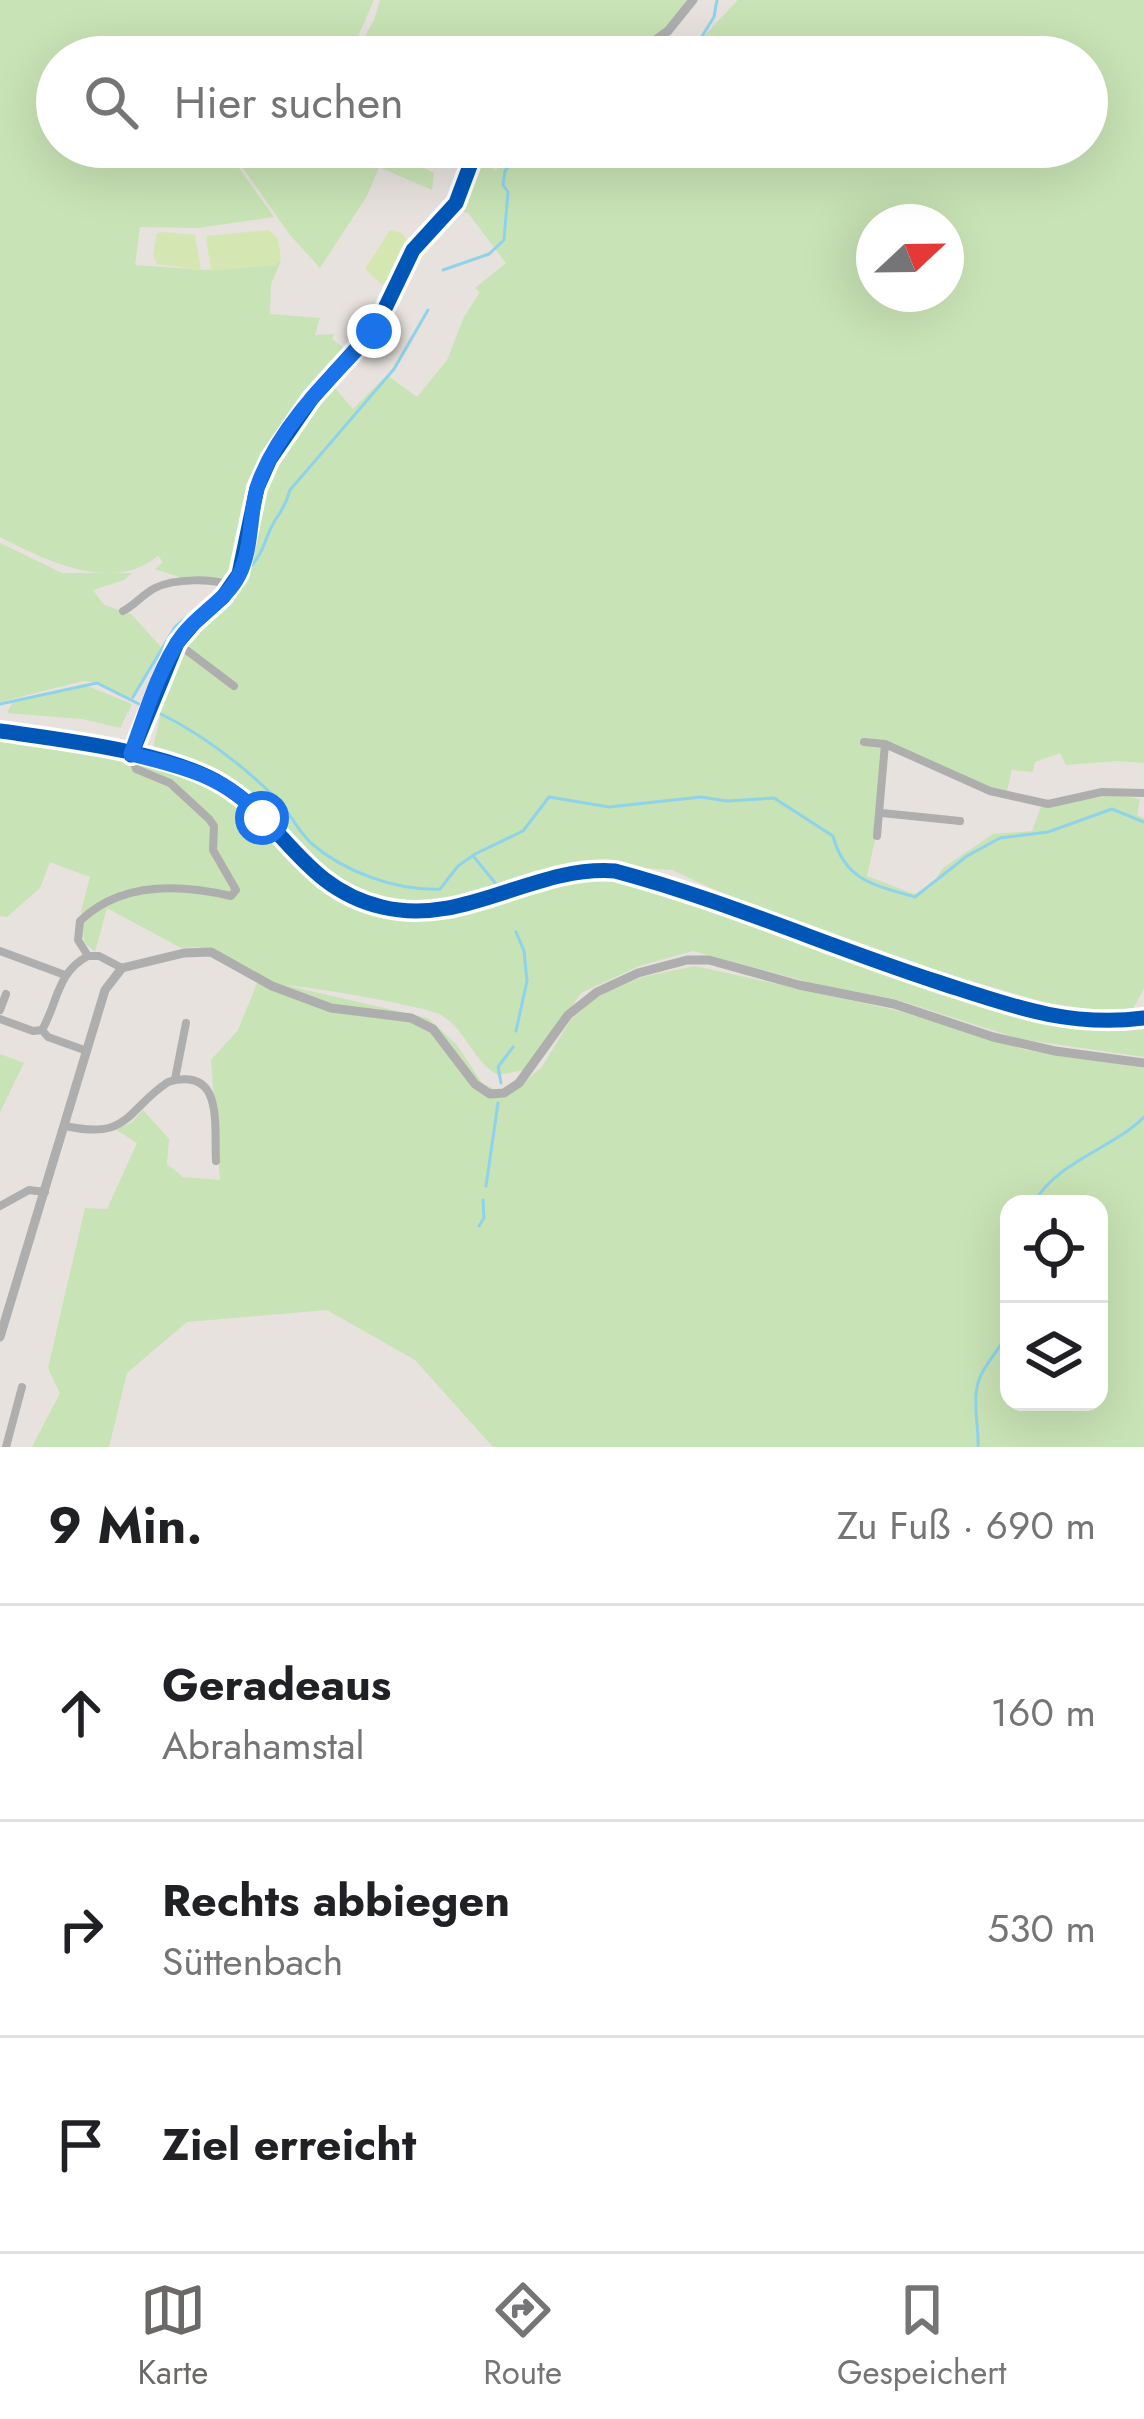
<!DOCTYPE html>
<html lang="de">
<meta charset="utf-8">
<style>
body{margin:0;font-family:Jost,sans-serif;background:#f2f2f2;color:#202124}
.controls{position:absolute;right:36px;bottom:36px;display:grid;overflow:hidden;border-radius:24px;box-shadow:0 12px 48px #0002}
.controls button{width:108px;height:108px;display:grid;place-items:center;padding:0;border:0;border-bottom:3px solid #e0e0e0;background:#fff;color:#202124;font:60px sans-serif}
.compass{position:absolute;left:856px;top:204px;width:108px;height:108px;border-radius:50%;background:#fff;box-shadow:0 12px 48px #0002;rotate:68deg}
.stop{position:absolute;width:36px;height:36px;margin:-27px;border:9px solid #1a73e8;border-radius:50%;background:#fff}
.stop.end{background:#1a73e8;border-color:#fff;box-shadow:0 3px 12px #0008}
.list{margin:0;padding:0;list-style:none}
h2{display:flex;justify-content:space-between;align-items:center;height:156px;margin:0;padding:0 48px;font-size:51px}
h2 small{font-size:39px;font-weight:400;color:#757577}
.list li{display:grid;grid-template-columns:78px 1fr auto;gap:36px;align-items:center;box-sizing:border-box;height:216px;padding:0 48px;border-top:3px solid #e0e0e0}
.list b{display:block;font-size:45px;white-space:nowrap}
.list p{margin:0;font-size:39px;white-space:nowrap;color:#757577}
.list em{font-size:39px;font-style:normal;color:#757577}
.icon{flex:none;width:66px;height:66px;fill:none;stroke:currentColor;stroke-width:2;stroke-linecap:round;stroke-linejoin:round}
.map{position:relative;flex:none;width:1144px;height:1447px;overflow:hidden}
.search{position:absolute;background:#fff;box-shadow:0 12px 48px #0002;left:36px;right:36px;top:36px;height:132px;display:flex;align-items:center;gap:30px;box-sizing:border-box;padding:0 42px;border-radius:66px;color:#757577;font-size:45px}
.sheet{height:804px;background:#fff}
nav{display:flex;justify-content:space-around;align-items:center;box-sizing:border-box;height:168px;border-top:3px solid #e0e0e0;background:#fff;font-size:33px;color:#757577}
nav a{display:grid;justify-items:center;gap:6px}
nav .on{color:#6b6967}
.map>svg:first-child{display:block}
</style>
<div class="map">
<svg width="1144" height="1447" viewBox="0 0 1144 1447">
<rect width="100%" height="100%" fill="#e7e2dd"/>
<path fill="#c8e3b5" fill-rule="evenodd" d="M0 0H374L349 57H335L330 51 332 57H57V147H224L274 217 198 228 140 227 135 265 204 270 281 261 271 284 270 314 320 318 315 335 334 334 332 339 348 351 310 395 249 480 244 542 228 581 188 580 155 569 163 562 158 556C112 594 45 560 0 537Z
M380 0H687L665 29 623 57H353L374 20Z
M738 0H1144V763L1117 761 1066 765 1060 753 1035 762 1033 772 1012 770 1006 795 886 744 883 803 867 876 914 894 929 889 943 868 993 834 1032 831 1041 807 1114 795 1140 799 1137 815 1144 818V988L1131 1013 1075 1011 930 969 757 909 672 870 576 863 579 878C663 879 740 920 818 948 897 977 978 1000 1058 1025L1086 1029 1144 1025V1057L1020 1039 895 999 816 984 693 951 639 966 581 993 529 1069 498 1075C473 1062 466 1029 441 1015 426 1006 306 986 284 985L428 1018 457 1045 482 1083 508 1096 542 1067 571 1019 601 994 642 977 695 966 899 1011 1026 1050 1144 1068V1447H493L415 1360 327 1310 187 1322 127 1373 109 1447H32L60 1393 48 1368 85 1208 107 1209 137 1143 115 1129 131 1123 143 1110 169 1139 167 1164 183 1177 220 1180 211 1060 238 1030 258 981 200 947 181 948 107 908 95 952 84 942 81 911 90 877 50 862 40 888 7 917 0 916V737L110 756 183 773 218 786 246 808 309 877 346 901 390 917 439 919 483 906 482 898C397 917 350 906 290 841 273 824 257 801 238 788 212 770 182 761 152 752L172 665 192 628 239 581 248 558 265 473 328 380 353 409 387 375 417 397 447 360 464 317 480 292 475 288 506 263 468 213 452 210 477 149 495 171 517 147H1087V57H684ZM874 222H946V294H874ZM1009 1204H1099V1402H1009Z
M228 147H398L414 163 434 173 432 190 379 167 367 196 320 268 290 235Z
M0 543 62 573H132L124 580 93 590 104 605 131 614 162 648 133 700 97 683 83 681 0 702Z
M85 685 132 704 120 728 82 719 7 713 14 700Z
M0 1054 24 1063 0 1112Z"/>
<path fill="#d4e7b2" d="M269 230 278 239 281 259 276 265 211 271 206 236Z
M390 230 402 233 408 242 387 282 382 285 365 269Z
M165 232 195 235 201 270 157 264 153 255 157 233Z"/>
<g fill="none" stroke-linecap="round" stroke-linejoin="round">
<path stroke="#8fd3ea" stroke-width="3" d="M689 57 714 17 717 0
M443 270 489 254 504 240 508 192 503 185 505 171 523 147
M251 566C263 553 264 542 271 528 279 511 284 512 290 490L394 369 428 310
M228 577 230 573
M133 697 175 627 221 588
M0 704 97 683 145 707
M155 711C201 733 239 762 276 798 290 812 297 830 311 843 344 872 397 891 440 889L458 866 475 854 523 831 549 797 609 807 701 797 727 801 774 798 833 836C845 881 874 885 915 897L967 856 1000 838 1048 832 1112 809 1144 822
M474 857 496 884
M516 932 524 951 527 981 516 1031
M501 1083 498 1067 513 1047
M486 1186 498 1103
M1034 1204C1052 1164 1114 1148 1144 1117
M479 1226 484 1218 483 1200
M978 1447C979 1428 973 1406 977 1388 980 1366 1002 1350 1009 1328"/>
<path stroke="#aeaeae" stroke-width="8" d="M123 611C135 605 143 594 155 588 173 579 215 577 232 587
M177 643 234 686
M864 742 885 744 990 791 1048 804 1102 792 1144 793
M882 813 960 821
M877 836 885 744
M0 951 65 975
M122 968 99 956H88L78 940 80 921C120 882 180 884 231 896L236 890 213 850 214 826 209 819 170 783 136 769 131 755
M0 1010 6 994
M0 1019 33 1031 42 1030C58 1002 57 972 88 956
M42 1030 48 1037 87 1051
M175 1079 186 1023
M65 1126C130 1140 125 1111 168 1082 224 1066 214 1124 216 1161
M0 1206 29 1190 45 1192
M6 1447 22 1387"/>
<path stroke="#aeaeae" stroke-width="9" d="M632 57 668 31 693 0
M0 731C63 740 170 752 223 785 285 823 303 888 382 907 465 927 533 865 615 871 724 900 830 947 938 982 1009 1005 1068 1028 1144 1018
M131 755 177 643 194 623 223 597 239 574 257 488 270 459 312 398 376 327 413 250 456 203 477 147
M0 1337 105 990 122 968 184 953 211 952 272 986 331 1008 411 1018 433 1029 475 1084 490 1094 504 1093 519 1083 568 1015 597 992 638 973 687 960H709L799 985 894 1004 993 1037 1055 1051 1144 1063"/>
<g stroke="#fff" stroke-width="22">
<path id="cycleway" d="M0 731C63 740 170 752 223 785 285 823 303 888 382 907 465 927 533 865 615 871 724 900 830 947 938 982 1009 1005 1068 1028 1144 1018
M131 755 177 643 194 623 223 597 239 574 257 488 270 459 312 398 376 327 413 250 456 203 477 147"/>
</g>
<use href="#cycleway" stroke="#0057b8" stroke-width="15"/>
</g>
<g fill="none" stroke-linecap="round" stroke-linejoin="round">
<path stroke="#1a73e8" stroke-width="15" d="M262 818C228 777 181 766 131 754 145 716 158 669 182 636 199 613 226 601 239 575 254 545 248 508 261 477 285 419 333 376 374 331"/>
</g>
</svg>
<div class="controls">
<button><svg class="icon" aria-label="locate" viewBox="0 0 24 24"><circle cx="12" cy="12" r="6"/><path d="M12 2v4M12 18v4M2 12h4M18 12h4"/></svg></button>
<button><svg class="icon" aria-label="layers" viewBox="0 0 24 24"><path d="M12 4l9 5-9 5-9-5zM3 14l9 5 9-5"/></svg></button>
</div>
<svg class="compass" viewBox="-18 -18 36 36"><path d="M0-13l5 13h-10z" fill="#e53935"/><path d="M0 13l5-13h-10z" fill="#757577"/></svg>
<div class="stop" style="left:262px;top:818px"></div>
<div class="stop end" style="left:374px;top:331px"></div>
<div class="search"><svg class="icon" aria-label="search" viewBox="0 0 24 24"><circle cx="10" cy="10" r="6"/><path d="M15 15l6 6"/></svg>Hier suchen</div>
</div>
<section class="sheet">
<h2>9 Min.<small>Zu Fuß · 690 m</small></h2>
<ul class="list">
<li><svg class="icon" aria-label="ahead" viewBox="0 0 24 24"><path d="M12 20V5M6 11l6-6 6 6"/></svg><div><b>Geradeaus</b><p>Abrahamstal</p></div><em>160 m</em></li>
<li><svg class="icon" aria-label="right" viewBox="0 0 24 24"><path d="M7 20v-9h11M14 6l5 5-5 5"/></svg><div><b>Rechts abbiegen</b><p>Süttenbach</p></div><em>530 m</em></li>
<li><svg class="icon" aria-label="arrive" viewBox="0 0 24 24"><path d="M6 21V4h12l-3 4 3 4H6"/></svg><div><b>Ziel erreicht</b></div></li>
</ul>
</section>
<nav>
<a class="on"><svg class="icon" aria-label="map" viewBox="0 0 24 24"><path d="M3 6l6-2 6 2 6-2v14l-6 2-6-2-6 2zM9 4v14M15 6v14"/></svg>Karte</a>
<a><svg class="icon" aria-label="directions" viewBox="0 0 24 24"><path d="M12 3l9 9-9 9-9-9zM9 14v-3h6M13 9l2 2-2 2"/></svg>Route</a>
<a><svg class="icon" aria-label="saved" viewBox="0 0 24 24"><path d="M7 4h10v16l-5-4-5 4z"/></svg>Gespeichert</a>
</nav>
